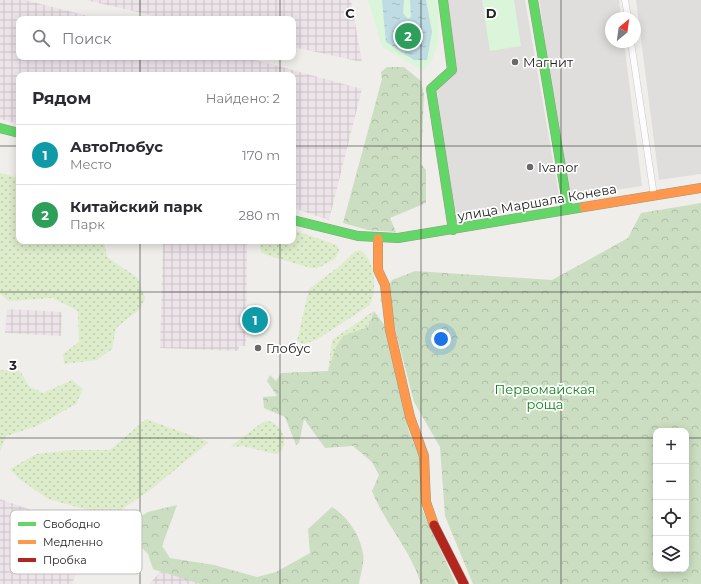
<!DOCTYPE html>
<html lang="ru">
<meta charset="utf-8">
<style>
body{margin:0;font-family:Montserrat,sans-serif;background:#f7f7f7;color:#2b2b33}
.controls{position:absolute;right:12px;bottom:12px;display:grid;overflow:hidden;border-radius:8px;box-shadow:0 2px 10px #0003}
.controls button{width:36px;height:36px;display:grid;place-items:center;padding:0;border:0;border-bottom:1px solid #e1e1e2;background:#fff;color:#2b2b33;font:20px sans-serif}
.compass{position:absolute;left:605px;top:12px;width:36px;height:36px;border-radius:50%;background:#fff;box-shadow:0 2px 10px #0003;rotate:29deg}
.you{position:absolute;left:441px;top:339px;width:14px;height:14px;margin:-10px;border:3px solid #fff;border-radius:50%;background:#1a73e8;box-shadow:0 0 0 6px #1a73e833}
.badge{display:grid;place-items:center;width:26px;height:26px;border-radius:50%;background:#0b8043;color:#fff;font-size:13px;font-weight:700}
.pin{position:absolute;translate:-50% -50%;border:2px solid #fff;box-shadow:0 1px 4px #0006}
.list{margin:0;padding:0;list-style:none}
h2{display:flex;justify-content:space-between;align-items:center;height:52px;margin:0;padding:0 16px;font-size:17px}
h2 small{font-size:13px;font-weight:400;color:#7c7c81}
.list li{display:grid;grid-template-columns:26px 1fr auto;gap:12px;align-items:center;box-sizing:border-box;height:60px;padding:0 16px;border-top:1px solid #e1e1e2}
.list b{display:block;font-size:15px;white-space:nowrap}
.list p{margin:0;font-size:13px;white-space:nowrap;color:#7c7c81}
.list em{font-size:13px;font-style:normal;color:#7c7c81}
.icon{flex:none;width:22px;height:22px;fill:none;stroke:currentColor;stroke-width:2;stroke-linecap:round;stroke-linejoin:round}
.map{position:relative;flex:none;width:701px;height:584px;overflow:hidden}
.search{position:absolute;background:#fff;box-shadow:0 2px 10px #0003;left:16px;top:16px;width:280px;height:44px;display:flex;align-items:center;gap:10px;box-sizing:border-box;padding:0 14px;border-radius:8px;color:#7c7c81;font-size:15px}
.panel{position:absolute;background:#fff;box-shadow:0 2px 10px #0003;left:16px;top:72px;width:280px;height:172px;border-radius:8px}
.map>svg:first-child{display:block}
</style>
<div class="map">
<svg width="701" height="584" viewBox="0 0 701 584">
<defs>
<pattern id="industrial-grid" width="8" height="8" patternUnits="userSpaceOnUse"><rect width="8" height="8" fill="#ede4e9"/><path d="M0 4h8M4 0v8" fill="none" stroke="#cbc3c8"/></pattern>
<pattern id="grass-dots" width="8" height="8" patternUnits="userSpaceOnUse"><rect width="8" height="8" fill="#ddeccb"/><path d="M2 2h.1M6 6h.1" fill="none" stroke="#bdcaae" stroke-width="1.8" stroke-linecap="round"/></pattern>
<pattern id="forest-crowns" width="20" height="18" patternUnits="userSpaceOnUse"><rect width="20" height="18" fill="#cbdec1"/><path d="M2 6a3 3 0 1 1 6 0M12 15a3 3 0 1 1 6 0" fill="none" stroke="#aebea6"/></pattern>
<pattern id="water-ripples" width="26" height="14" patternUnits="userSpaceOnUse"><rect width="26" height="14" fill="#bfdbe3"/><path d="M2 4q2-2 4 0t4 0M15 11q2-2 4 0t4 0" fill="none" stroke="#a4bcc2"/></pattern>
</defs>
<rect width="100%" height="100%" fill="#f0eeeb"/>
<path fill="#dfdedc" d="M445 0H525L560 201 462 218 458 215 454 208 443 146 437 90 456 68Z
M539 0H619L621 18H611V42H624L642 186 568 197Z
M636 0H701V174L659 180Z"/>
<path fill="url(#industrial-grid)" d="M0 0H25L100 19H19V57H245L362 89 329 220 293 208V75H19V124L0 119Z
M85 0H351L362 62 293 47V19H168Z
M163 241H247L246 346H239V351L160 348Z
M7 309 62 312 61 336 5 333Z
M0 499 49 516 54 513 96 524 72 584H0Z
M162 570 205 584H149Z"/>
<path fill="url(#grass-dots)" d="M0 173 19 178V241H104L107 257 138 278 145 298 141 308 116 328 112 349 97 360 64 364 63 354 79 342 78 311 53 298 9 301 0 294Z
M293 230 337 245 339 250 336 258 318 268H311L266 255 261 252 259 241H293Z
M360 250C376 260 377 290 370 305L316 340 304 344 297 341 309 289 341 265 354 252Z
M374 311 368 327 343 337 328 370 332 340Z
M0 370 20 371 29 386 43 393 72 380 83 389 76 404 37 426 6 436 0 452Z
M146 419 209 442 149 491 116 513 92 511 48 499 18 478 10 469 36 454 71 450H110Z
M268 421C280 424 285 434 284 446L279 453 275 454 243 446 232 447 231 446 263 422Z"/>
<path fill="url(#forest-crowns)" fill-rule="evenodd" d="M387 67H404L421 81 424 95 421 164 426 170V203L390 218 396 232 368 230 343 223 382 79 381 72Z
M701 203V584H473L445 516 440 447 414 402 393 321 380 300 392 280 415 271 552 280 628 238 641 213ZM656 431H686V569H656Z
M374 311 385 326 409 432 420 458 422 509 456 584H421C411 550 385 524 372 491L379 475 372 462 353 446 325 448 304 419 299 443 296 445 285 417 264 408 263 397 277 396 267 381 270 375 276 381 281 373 328 371 336 347 343 336 368 327Z
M177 505 162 546 170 558 214 565 257 577 276 572 310 553 308 529 332 507C347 516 360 535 363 553 365 562 360 575 359 584H200L153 569 148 554 123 528 148 512Z"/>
<path fill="#daf5da" d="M368 0H437C439 19 442 61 422 70L382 47Z
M482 0H514L521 46 490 51Z"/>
<path fill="url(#water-ripples)" d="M382 0H404L403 13 408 19 411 17 410 0H426L432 32 427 60H414L386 42Z"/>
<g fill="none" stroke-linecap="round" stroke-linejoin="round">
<g stroke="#c9c8c7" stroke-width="7">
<path id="street" d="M625 0 628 18
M631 42 654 196"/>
</g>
<g stroke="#999a82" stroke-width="10">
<path id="fast" d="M443 0 452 70 431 89 453 230
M533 0 568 209
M0 128 19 133
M293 220 358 236 398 238 584 207"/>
</g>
<g stroke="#999a82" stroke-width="10">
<path id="slow" d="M584 207 701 188
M378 239V270L385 285 390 330 410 417 424 456 426 502 434 525"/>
</g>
<g stroke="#999a82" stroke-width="10">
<path id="jam" d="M434 525 464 584"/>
</g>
<use href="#street" stroke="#fdfcfc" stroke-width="6"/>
<use href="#fast" stroke="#63d668" stroke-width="9"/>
<use href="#slow" stroke="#ff974d" stroke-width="9"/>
<use href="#jam" stroke="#b3261e" stroke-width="9"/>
</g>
<path fill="none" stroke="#222" stroke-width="1" stroke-opacity="0.55" d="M140 0V19M280 0V19M421 0V584M561 0V584M140 57V75M280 57V75M0 146H19M293 146H701M140 241V584M280 241V584M0 292H701M0 438H656M686 438H701"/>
<g fill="#6a6968" stroke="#fff" stroke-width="1.5">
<circle cx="515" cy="62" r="4"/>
<circle cx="530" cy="167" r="4"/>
<circle cx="258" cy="348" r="4"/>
</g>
<g text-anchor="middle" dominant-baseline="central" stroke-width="3.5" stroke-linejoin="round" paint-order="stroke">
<g font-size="13" fill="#222" stroke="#fff" text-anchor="start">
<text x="523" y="62">Магнит</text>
<text x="538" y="167">Ivanor</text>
<text x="266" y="348">Глобус</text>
</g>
<g font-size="13" fill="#222" stroke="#fff">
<text transform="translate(537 202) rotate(-10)">улица Маршала Конева</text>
</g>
<g font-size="13" fill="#0c8416" stroke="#fff">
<text x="545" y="389">Первомайская<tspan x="545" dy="15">роща</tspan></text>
</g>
</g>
<rect x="10" y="510" width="132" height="64" rx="6" fill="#fff" stroke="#bdbdbd" stroke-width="1"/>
<rect x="18" y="522" width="18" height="4" fill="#63d668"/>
<rect x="18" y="540" width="18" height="4" fill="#ff974d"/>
<rect x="18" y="558" width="18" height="4" fill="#b3261e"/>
<g font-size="11" fill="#222">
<text x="43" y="528">Свободно</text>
<text x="43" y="546">Медленно</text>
<text x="43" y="564">Пробка</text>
</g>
<g font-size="13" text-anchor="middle" font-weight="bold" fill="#222" stroke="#fff" stroke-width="3.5" stroke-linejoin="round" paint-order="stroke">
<text x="350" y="18">C</text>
<text x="491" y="18">D</text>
<text x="13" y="370">3</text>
</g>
</svg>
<div class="controls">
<button>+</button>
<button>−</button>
<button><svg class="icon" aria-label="locate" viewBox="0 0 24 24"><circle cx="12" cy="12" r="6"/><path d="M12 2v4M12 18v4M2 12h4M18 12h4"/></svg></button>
<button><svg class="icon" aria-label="layers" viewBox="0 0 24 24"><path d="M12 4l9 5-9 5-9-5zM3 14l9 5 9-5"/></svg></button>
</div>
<svg class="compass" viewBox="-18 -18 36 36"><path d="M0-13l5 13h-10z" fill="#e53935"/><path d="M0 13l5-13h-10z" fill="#7c7c81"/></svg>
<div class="you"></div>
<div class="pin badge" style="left:255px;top:320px;background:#0f9aa8">1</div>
<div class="pin badge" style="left:408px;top:36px;background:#2e9e5b">2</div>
<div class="search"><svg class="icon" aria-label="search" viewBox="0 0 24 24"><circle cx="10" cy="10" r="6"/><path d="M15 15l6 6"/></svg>Поиск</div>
<section class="panel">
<h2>Рядом<small>Найдено: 2</small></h2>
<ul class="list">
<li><span class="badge" style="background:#0f9aa8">1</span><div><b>АвтоГлобус</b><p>Место</p></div><em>170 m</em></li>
<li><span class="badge" style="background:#2e9e5b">2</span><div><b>Китайский парк</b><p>Парк</p></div><em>280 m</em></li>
</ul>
</section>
</div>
